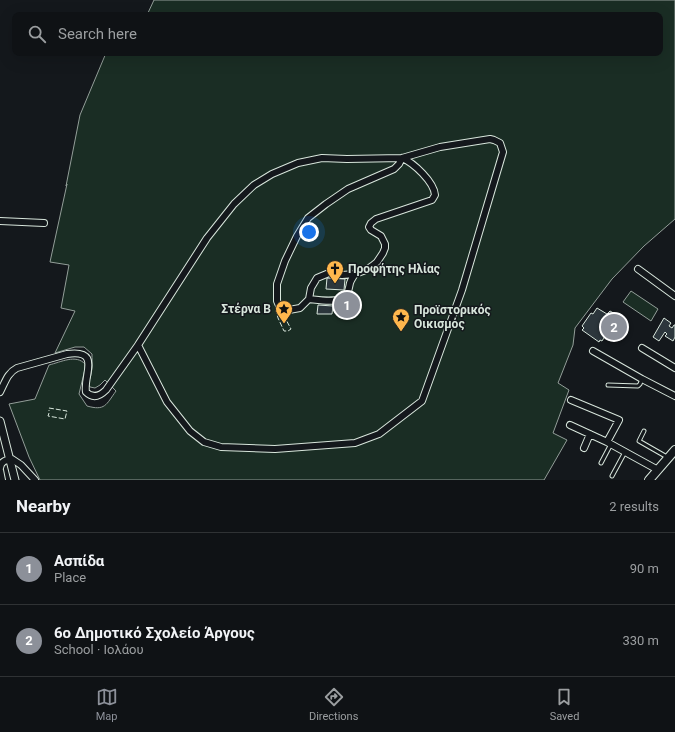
<!DOCTYPE html>
<meta charset="utf-8">
<style>
body{margin:0;font-family:Roboto,sans-serif;background:#181b1e;color:#f1f3f6}
.you{position:absolute;left:309px;top:232px;width:14px;height:14px;margin:-10px;border:3px solid #fff;border-radius:50%;background:#1a73e8;box-shadow:0 0 0 6px #1a73e833}
.badge{display:grid;place-items:center;width:26px;height:26px;border-radius:50%;background:#8c9099;color:#fff;font-size:13px;font-weight:700}
.pin{position:absolute;translate:-50% -50%;border:2px solid #fff;box-shadow:0 1px 4px #0006}
.list{margin:0;padding:0;list-style:none}
h2{display:flex;justify-content:space-between;align-items:center;height:52px;margin:0;padding:0 16px;font-size:17px}
h2 small{font-size:13px;font-weight:400;color:#9b9ea0}
.list li{display:grid;grid-template-columns:26px 1fr auto;gap:12px;align-items:center;box-sizing:border-box;height:72px;padding:0 16px;border-top:1px solid #2f3234}
.list b{display:block;font-size:15px;white-space:nowrap}
.list p{margin:0;font-size:13px;white-space:nowrap;color:#9b9ea0}
.list em{font-size:13px;font-style:normal;color:#9b9ea0}
.icon{flex:none;width:22px;height:22px;fill:none;stroke:currentColor;stroke-width:2;stroke-linecap:round;stroke-linejoin:round}
.map{position:relative;flex:none;width:675px;height:480px;overflow:hidden}
.search{position:absolute;background:#0f1215;box-shadow:0 4px 16px #0002;left:12px;right:12px;top:12px;height:44px;display:flex;align-items:center;gap:10px;box-sizing:border-box;padding:0 14px;border-radius:8px;color:#9b9ea0;font-size:15px}
.sheet{height:196px;background:#0f1215}
nav{display:flex;justify-content:space-around;align-items:center;box-sizing:border-box;height:56px;border-top:1px solid #2f3234;background:#0f1215;font-size:11px;color:#9b9ea0}
nav a{display:grid;justify-items:center;gap:2px}
nav .on{color:#8c9099}
.map>svg:first-child{display:block}
</style>
<div class="map">
<svg width="675" height="480" viewBox="0 0 675 480">
<rect width="100%" height="100%" fill="#14181c"/>
<path fill="#1a2d24" stroke="#939e99" d="M154 0H675V219L644 246 612 279 575 328 573 345 558 383 569 390 553 433 567 440 544 480H40L29 457 9 404 35 399 49 365C61 362 76 354 85 364V369L79 394 87 406C105 411 106 405 116 391L105 380 100 385 95 388 90 387 88 383C93 373 92 364 92 354L84 347H75L55 353 75 311 61 308 69 265 50 262 67 184 66 186 80 115 106 53H660V15H147Z
M631 291 658 309 651 321 623 302Z"/>
<path fill="#2c363c" stroke="#d8e6dc" d="M327 278 345 279 344 290 326 289Z
M318 305 333 306 332 314H317Z
M597 308 607 314 610 311 617 315 612 322 611 320 608 325 611 327 602 341 600 340 599 342 582 330 584 328 582 326 591 313 593 314Z
M664 318 671 323 669 326 672 328 674 325H675V337L673 341 665 336 667 334 665 332 659 341 653 337Z"/>
<g fill="none" stroke-linecap="round" stroke-linejoin="round">
<g stroke="#d8e6dc" stroke-width="5">
<path id="service" d="M608 385 638 386 640 384 642 379
M644 431 639 441 667 457
M601 463 611 444
M612 476 625 452"/>
</g>
<g stroke="#d8e6dc" stroke-width="8">
<path id="minor" d="M0 221 44 223
M638 269 675 296
M309 299C319 300 340 304 346 295 349 291 349 287 350 283 351 280 353 277 355 274
M138 345 167 402 190 431 204 442 221 447 275 449 355 443 379 434 422 401 462 290 503 152 500 143 494 140 490 139 440 147 402 158
M642 348 675 368
M593 351 642 379 675 396
M0 392C5 383 7 373 17 368L67 354C102 349 83 375 86 392 93 399 100 396 106 390L138 345 207 238 234 204 254 185 272 174 298 163 322 158 347 159 402 158 399 164 394 169 348 189 326 204 308 218 297 236 285 261 277 284V301L280 308 289 310 300 308 309 299 311 288 317 278 329 273 342 275 355 274 366 270 372 266 377 262 383 253 385 248V244L381 236 371 230 369 227 371 223 376 219 432 200 435 195C434 182 414 163 402 158
M571 400 619 420 607 442
M570 425 607 442 658 470
M584 448 590 434
M0 468C1 461 6 460 12 459L21 465 35 480
M0 470 2 480"/>
</g>
<g stroke="#d8e6dc" stroke-width="9">
<path id="tertiary" d="M0 421 15 480"/>
</g>
<g stroke="#d8e6dc" stroke-width="10">
<path id="secondary" d="M649 480 675 450"/>
</g>
<use href="#service" stroke="#14181c" stroke-width="3"/>
<use href="#minor" stroke="#14181c" stroke-width="6"/>
<use href="#tertiary" stroke="#14181c" stroke-width="7"/>
<use href="#secondary" stroke="#14181c" stroke-width="8"/>
<path stroke="#d8e6dc" stroke-width="1" stroke-dasharray="5 2" stroke-linecap="butt" d="M283 312 282 310H276L278 318 284 331H288L291 329 283 314
M49 413 48 416 65 419 67 411 49 408V411"/>
</g>
<defs>
<g id="church-pin" transform="scale(0.9)"><path d="M0 17L-7.5 6A9.5 9.5 0 1 1 7.5 6Z" fill="#ffb74d" stroke="#14181c"/><path d="M-1.2-6h2.4v3.5h3.3v2.4h-3.3V6h-2.4V-.1h-3.3v-2.4h3.3Z" fill="#111"/></g>
<g id="sight-pin" transform="scale(0.9)"><path d="M0 17L-7.5 6A9.5 9.5 0 1 1 7.5 6Z" fill="#ffb74d" stroke="#14181c"/><path d="M0-6L1.8-2.2L6-1.7L2.9 1.2L3.7 5.4L0 3.3L-3.7 5.4L-2.9 1.2L-6-1.7L-1.8-2.2Z" fill="#111"/></g>
</defs>
<g fill-rule="evenodd">
<use href="#church-pin" x="335" y="269"/>
<use href="#sight-pin" x="284" y="309"/>
<use href="#sight-pin" x="401" y="317"/>
</g>
<g text-anchor="middle" dominant-baseline="central" stroke-width="3" stroke-linejoin="round" paint-order="stroke">
<g font-size="12" font-weight="bold" fill="#d8e6dc" stroke="#14181c" text-anchor="start">
<text x="348" y="269">Προφήτης Ηλίας</text>
<text x="271" y="309" text-anchor="end">Στέρνα Β</text>
<text x="414" y="310">Προϊστορικός<tspan x="414" dy="14">Οικισμός</tspan></text>
</g>
</g>
</svg>
<div class="you"></div>
<div class="pin badge" style="left:347px;top:305px">1</div>
<div class="pin badge" style="left:614px;top:327px">2</div>
<div class="search"><svg class="icon" aria-label="search" viewBox="0 0 24 24"><circle cx="10" cy="10" r="6"/><path d="M15 15l6 6"/></svg>Search here</div>
</div>
<section class="sheet">
<h2>Nearby<small>2 results</small></h2>
<ul class="list">
<li><span class="badge">1</span><div><b>Ασπίδα</b><p>Place</p></div><em>90 m</em></li>
<li><span class="badge">2</span><div><b>6ο Δημοτικό Σχολείο Άργους</b><p>School · Ιολάου</p></div><em>330 m</em></li>
</ul>
</section>
<nav>
<a class="on"><svg class="icon" aria-label="map" viewBox="0 0 24 24"><path d="M3 6l6-2 6 2 6-2v14l-6 2-6-2-6 2zM9 4v14M15 6v14"/></svg>Map</a>
<a><svg class="icon" aria-label="directions" viewBox="0 0 24 24"><path d="M12 3l9 9-9 9-9-9zM9 14v-3h6M13 9l2 2-2 2"/></svg>Directions</a>
<a><svg class="icon" aria-label="saved" viewBox="0 0 24 24"><path d="M7 4h10v16l-5-4-5 4z"/></svg>Saved</a>
</nav>
